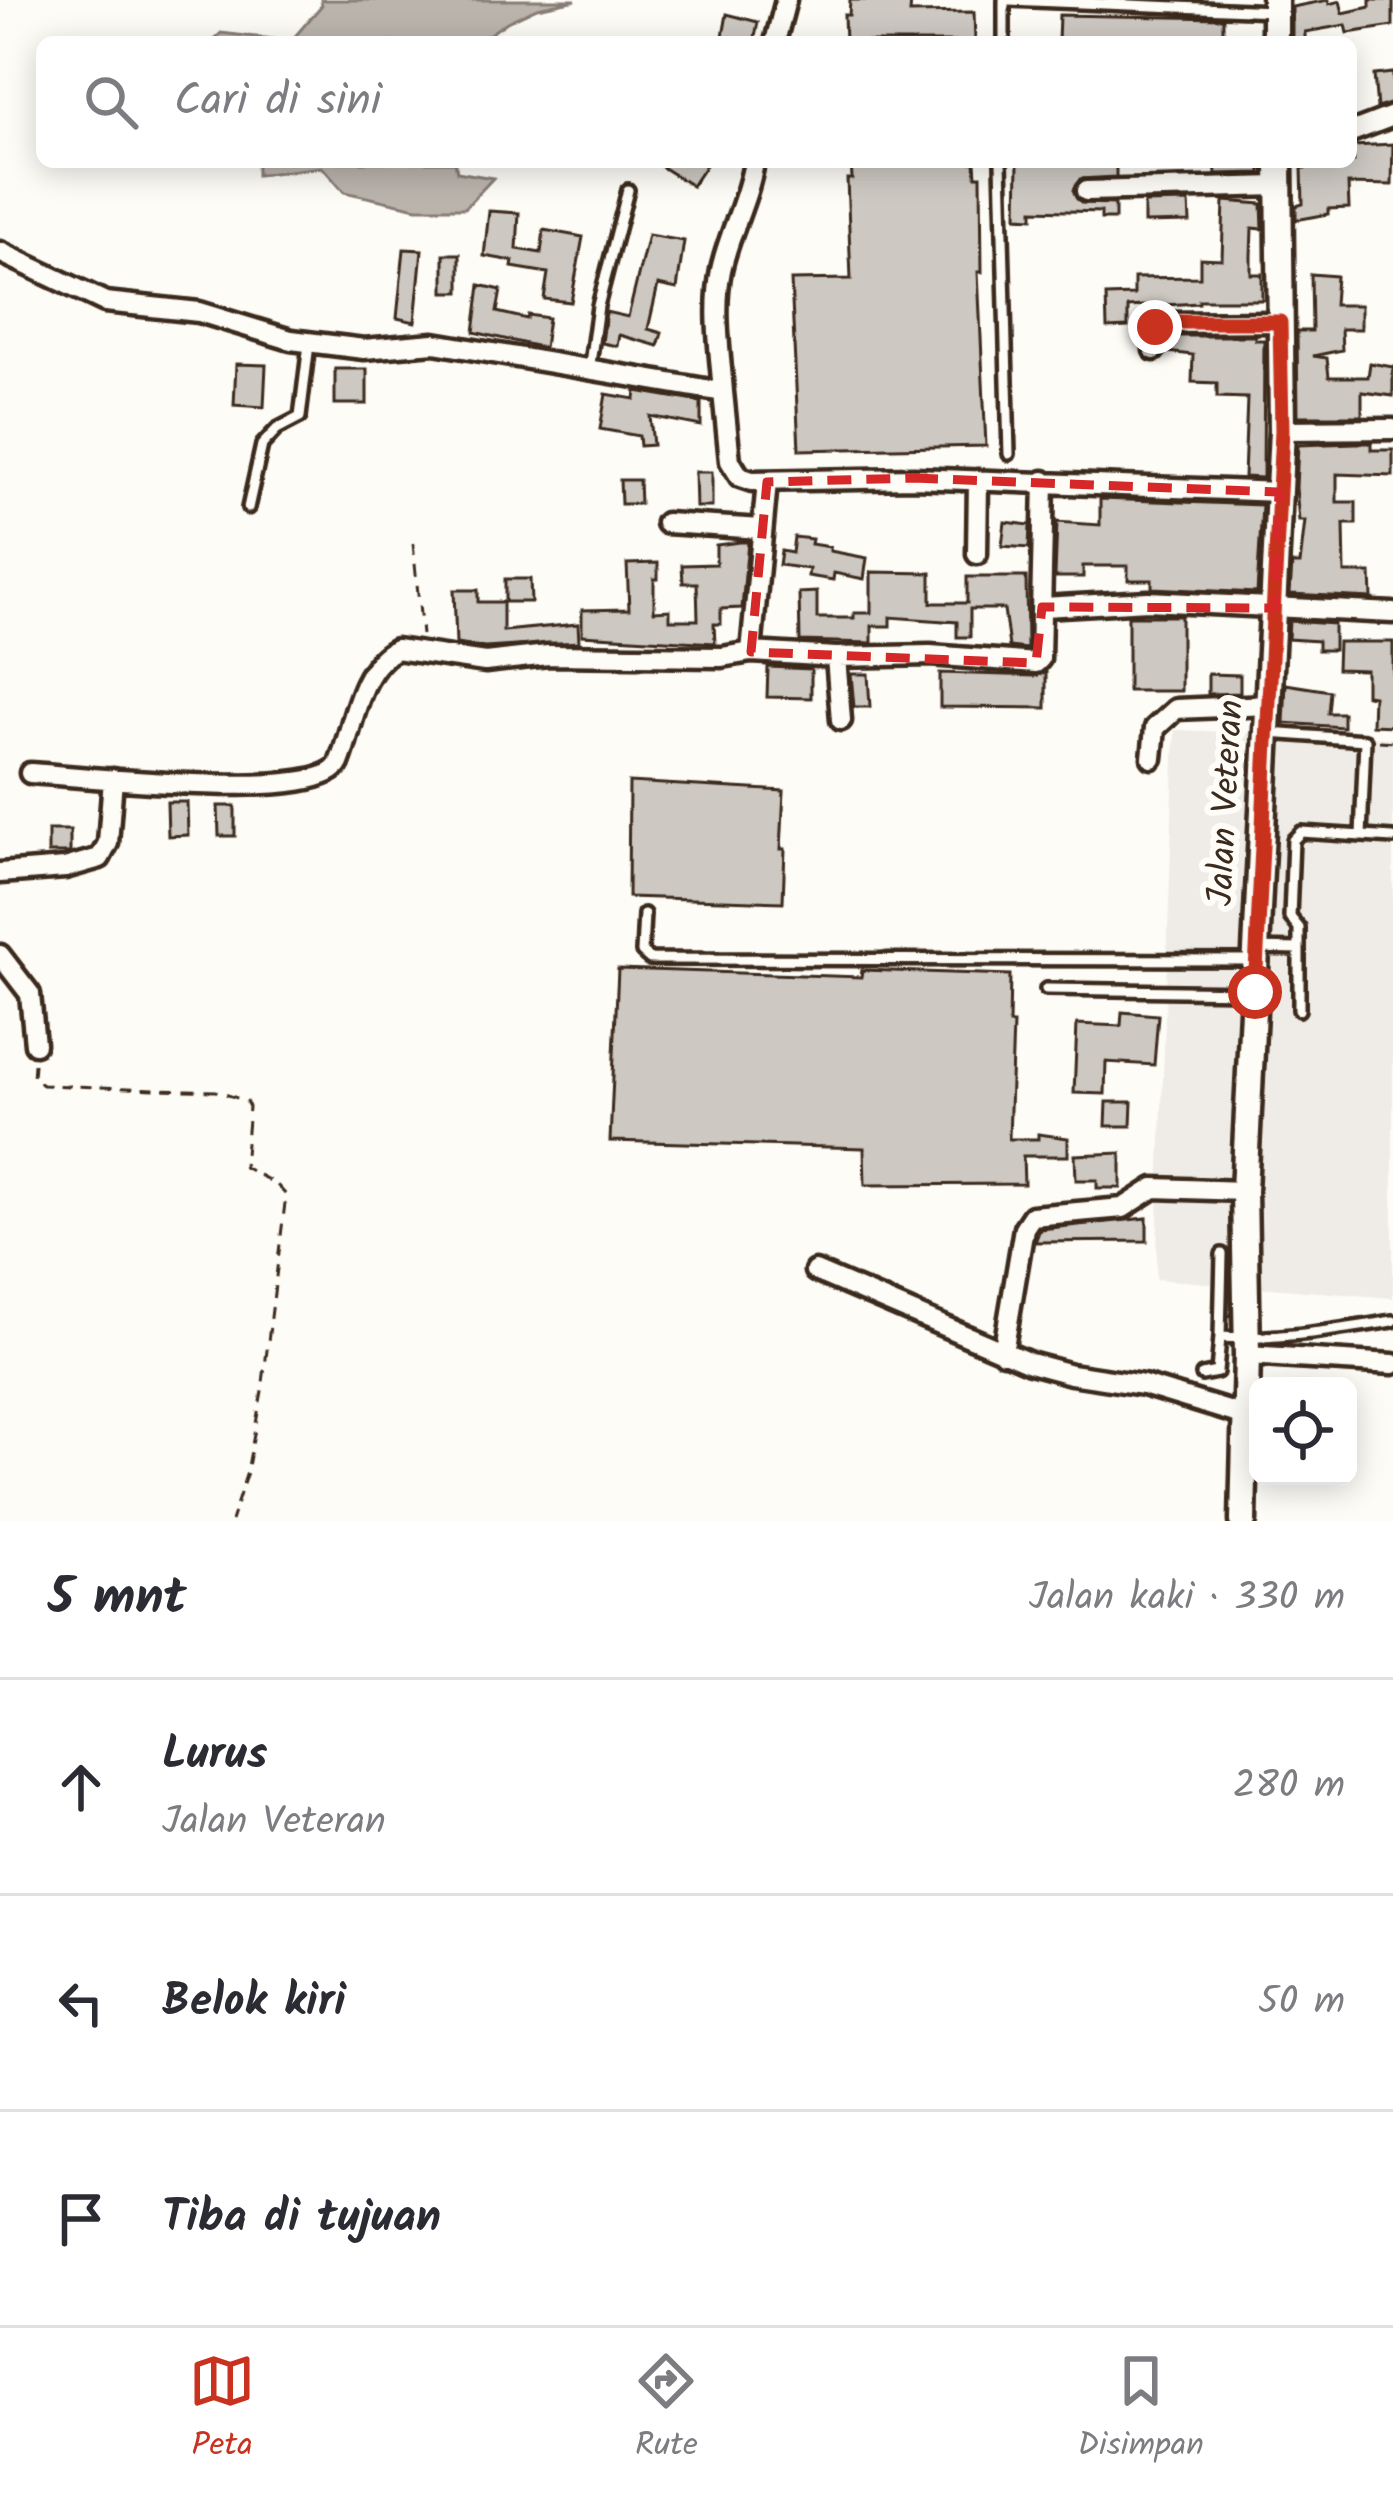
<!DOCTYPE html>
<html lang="id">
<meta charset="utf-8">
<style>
body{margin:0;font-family:Kalam,sans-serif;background:#f7f7f7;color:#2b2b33}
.controls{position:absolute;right:36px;bottom:36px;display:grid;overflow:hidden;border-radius:18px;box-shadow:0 6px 30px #0003}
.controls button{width:108px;height:108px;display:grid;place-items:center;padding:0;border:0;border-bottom:3px solid #e1e1e2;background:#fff;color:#2b2b33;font:60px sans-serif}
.stop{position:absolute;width:36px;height:36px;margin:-27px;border:9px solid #c8321e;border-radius:50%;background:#fff}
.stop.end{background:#c8321e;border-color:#fff;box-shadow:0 3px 12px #0008}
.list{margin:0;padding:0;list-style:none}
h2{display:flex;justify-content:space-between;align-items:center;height:156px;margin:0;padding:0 48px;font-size:51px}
h2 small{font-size:39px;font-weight:400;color:#7c7c81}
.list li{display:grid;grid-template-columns:78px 1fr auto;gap:36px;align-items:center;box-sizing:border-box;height:216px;padding:0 48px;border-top:3px solid #e1e1e2}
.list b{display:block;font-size:45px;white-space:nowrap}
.list p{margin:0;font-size:39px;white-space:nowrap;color:#7c7c81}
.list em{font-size:39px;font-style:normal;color:#7c7c81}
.icon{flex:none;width:66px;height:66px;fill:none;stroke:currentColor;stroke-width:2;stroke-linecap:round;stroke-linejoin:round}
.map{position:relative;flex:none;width:1393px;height:1521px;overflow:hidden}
.search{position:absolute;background:#fff;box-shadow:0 6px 30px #0003;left:36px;right:36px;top:36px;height:132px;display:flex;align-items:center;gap:30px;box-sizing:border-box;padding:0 42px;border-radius:18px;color:#7c7c81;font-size:45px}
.sheet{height:804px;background:#fff}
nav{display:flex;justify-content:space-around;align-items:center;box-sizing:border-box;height:168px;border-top:3px solid #e1e1e2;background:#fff;font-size:33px;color:#7c7c81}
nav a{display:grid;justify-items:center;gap:6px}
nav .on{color:#c8321e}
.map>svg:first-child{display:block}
</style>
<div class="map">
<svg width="1393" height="1521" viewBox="0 0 1393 1521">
<rect width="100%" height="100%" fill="#fdfcf7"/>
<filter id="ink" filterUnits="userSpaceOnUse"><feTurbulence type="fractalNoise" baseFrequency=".00833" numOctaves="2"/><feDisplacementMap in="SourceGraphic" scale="24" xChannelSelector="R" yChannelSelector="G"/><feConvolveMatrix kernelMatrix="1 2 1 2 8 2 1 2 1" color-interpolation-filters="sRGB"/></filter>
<g filter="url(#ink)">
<path fill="#efece7" d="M1175 730 1393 738V1298L1156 1279Z"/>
<path fill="#bbb4ad" stroke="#887d74" stroke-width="3" d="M321 0H576L537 8 507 22 478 42H212L221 33 291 41 322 5Z
M257 162H455L457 172 493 178 465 208H417L344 192 322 167 257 175Z"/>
<path fill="#cdc8c2" stroke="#3b2a1e" stroke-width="3" d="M850 0H911L910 13 974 12 975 42H845L844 15H849Z
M1328 0 1329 4 1340 1 1343 13 1370 7V0H1393V26L1348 33 1346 25 1334 27 1305 32V42H1292V7Z
M727 14 758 22 754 42H722Z
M1059 15 1223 18V42H1058Z
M1393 73V103L1377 108 1374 75Z
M1393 144 1392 185 1348 184 1349 208 1328 209V214L1296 220V206L1303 204 1302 168H1306V162H1354L1353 146Z
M654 162H708L692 186Z
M851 162H975L976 176H981L982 272H978L986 446 799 450 791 280 851 279 847 179H852Z
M1018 162H1116V177L1080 179 1073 190 1081 203 1115 204V219H1101V212L1033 210V218L1017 217Z
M1215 162H1261V173L1216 174Z
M1224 201 1262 204 1263 229 1252 228 1251 256V274H1262V300H1199V303L1128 307V327L1107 328 1106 296 1134 295V278L1200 277V258L1222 259Z
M1189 202 1190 222 1144 223V203Z
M489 211 519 213 517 249 541 253 544 230 583 237 571 302 544 299 548 273 512 267 513 261 484 256Z
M648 235 684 241 677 289 658 285 648 329 662 333 658 346 619 335 617 346 602 343 606 312 628 317Z
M404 249 422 250 415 322 397 318Z
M444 254H460V292H444Z
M1311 274 1336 276 1334 305H1361V329H1341L1342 350 1313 356 1327 358 1329 377H1368L1370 363 1393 367V396L1362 392V416H1298L1297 331H1312Z
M480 285 501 290 497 312 527 319 528 315 548 318 544 348 474 332Z
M1168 336H1255V340H1264L1263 478 1244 477 1247 398 1217 397V383L1192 382 1193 355 1167 352Z
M236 364 266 365 264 407 234 405Z
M335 369H367V404H335Z
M636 391 701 402V426L650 416 653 445 640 446 639 436 600 429 606 394 635 399Z
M1356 443H1371V450H1393V476L1337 474V502H1356V524H1344L1345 573H1371L1372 598 1290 594 1292 564H1300L1305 521H1299L1296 488 1298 445Z
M695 472H712V507H696Z
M620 480H639L640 504H621Z
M1100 499 1262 505 1257 593 1152 588V580H1128V566H1083V577H1055L1057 522 1100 525Z
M1005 522 1030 525 1029 548 1002 546Z
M794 537 812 539 811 544 830 547V551L867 558 864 579 834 573 833 580 808 576 809 569 779 565 781 551 792 553Z
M740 542H748L742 608 721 609V624H714L715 643 582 635V610L629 609 627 564 658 563V579H654V611L670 610V620H698L697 583H683L682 565 716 564V545Z
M871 572 931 573V603H967V577H1026L1027 649 1009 647 1004 609H970V637H957V622L890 617V626H872V643L800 641 799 593 817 592V618H854V613H871Z
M505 579H530L531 602H505Z
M454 590H478V602H503V631L578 624 579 642 485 648 456 644Z
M1128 616H1181V691H1128Z
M1289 621 1334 624V650H1318V641L1288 639Z
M1338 642H1393V726L1372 725 1373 696 1366 695V670L1337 669Z
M768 667 811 669V698L767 697Z
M1046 672V708L940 707V673L1035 676Z
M851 674H868L870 707H854Z
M1208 674 1240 675V693L1208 694Z
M1286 684 1330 691 1328 713H1343V727L1284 723Z
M629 782 784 791 781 849H785L783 902 628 897Z
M167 802H187L188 835 168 836Z
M218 806H235V836H219Z
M48 830H70V853H48Z
M618 969 861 977 862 970 1010 975 1009 1024H1013L1009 1139H1038V1134L1068 1138V1156H1023L1024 1184 865 1185 864 1148 610 1141Z
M1122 1012 1158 1015 1154 1065 1106 1062 1105 1094 1074 1093 1077 1024 1121 1026Z
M1107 1102H1132L1131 1126H1106Z
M1121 1153V1188H1097V1180H1076L1075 1155Z
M1147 1218V1241L1035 1242 1040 1229Z"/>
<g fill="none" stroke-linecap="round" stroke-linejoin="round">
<g stroke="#3b2a1e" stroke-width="18">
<path id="lane" d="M1009 0 1273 11
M1004 42V0
M1001 162 1009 454
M589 371 598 306 628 190
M248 508 262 445 277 429 300 417 309 344
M1269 733 1365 740 1361 836
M644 914 642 952 650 959 1255 960
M1256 948 1299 949
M1046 989 1249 992
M1299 1010V928L1290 917 1293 840 1301 832 1393 838
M1220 1337 1222 1254
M1202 1375 1217 1372 1220 1337C1280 1340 1335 1330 1393 1321"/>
</g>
<g stroke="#3b2a1e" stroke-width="27">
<path id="street" d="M775 42 786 0
M1351 132 1393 116
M1086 191 1279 186
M0 252 105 302 199 312 291 340 364 349 434 343 723 392 730 461 740 477 752 481 914 478 1279 492
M1154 350 1155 327 1160 323 1281 322
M723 392C720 352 713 309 721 270 729 233 748 200 754 162
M1282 430 1393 429
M666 523 762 529
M977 554 978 480
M1043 607 1148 601 1393 613
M751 652 767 482
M836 657 841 720
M1152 758 1155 728 1176 709 1269 705
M30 773C76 776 322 803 339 763 354 726 358 669 396 649L485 662 548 655 722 657 751 652 836 657 930 655 1036 663 1040 659 1044 481
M0 873 65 868 100 858 108 843 113 779
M0 955 30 994 35 1044
M815 1271 1030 1363 1071 1374 1143 1385 1245 1416
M1003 1353 1024 1228 1032 1216 1123 1208 1154 1188 1244 1191
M1247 1355 1393 1364"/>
</g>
<g stroke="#3b2a1e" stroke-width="33">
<path id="secondary" d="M1275 0V42
M1243 1521 1247 1355 1244 1191 1282 430 1279 162"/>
</g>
<path stroke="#3b2a1e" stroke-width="3" stroke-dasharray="12 9" stroke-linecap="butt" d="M413 543 422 635
M1379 741 1393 742
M34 1064 33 1078 42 1085 216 1091 246 1101 249 1107 244 1167 276 1184 286 1195 262 1391 247 1472 231 1521"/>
<use href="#lane" stroke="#fdfcf7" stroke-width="9"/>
<use href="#street" stroke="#fdfcf7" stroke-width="18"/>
<use href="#secondary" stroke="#fdfcf7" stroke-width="24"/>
</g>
</g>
<g fill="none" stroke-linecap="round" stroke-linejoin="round" filter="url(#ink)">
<path stroke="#c8321e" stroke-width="15" d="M1155 327 1164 322H1280L1282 430 1255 992"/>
</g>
<path fill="none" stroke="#d62828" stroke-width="9" stroke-dasharray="24 15" stroke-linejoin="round" d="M914 478 1279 492 1275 608 1042 607 1036 663 751 652 767 482Z"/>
<g text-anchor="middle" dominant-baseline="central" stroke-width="12" stroke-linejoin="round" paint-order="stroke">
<g font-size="36" fill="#3b2a1e" stroke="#fdfcf7">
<text transform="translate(1227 803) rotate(-87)">Jalan Veteran</text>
</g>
</g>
</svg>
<div class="controls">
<button><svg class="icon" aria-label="locate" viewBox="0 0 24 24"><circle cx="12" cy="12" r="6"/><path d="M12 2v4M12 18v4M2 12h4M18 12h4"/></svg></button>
</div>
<div class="stop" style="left:1255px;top:992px"></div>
<div class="stop end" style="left:1155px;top:327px"></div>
<div class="search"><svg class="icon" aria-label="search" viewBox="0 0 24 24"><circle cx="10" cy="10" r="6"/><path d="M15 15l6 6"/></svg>Cari di sini</div>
</div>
<section class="sheet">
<h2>5 mnt<small>Jalan kaki · 330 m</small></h2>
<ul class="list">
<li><svg class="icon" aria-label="ahead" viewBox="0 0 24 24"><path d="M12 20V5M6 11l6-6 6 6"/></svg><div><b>Lurus</b><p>Jalan Veteran</p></div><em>280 m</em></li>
<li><svg class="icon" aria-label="left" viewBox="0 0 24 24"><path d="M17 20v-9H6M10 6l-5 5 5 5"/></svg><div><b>Belok kiri</b></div><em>50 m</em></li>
<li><svg class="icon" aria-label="arrive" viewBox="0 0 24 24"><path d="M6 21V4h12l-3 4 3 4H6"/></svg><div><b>Tiba di tujuan</b></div></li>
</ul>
</section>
<nav>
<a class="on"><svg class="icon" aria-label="map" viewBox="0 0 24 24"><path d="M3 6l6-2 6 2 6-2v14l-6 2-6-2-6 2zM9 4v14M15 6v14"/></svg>Peta</a>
<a><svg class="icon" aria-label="directions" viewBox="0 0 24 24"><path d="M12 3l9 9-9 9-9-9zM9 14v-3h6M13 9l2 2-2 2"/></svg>Rute</a>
<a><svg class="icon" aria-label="saved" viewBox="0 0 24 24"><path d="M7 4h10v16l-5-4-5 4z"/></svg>Disimpan</a>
</nav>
